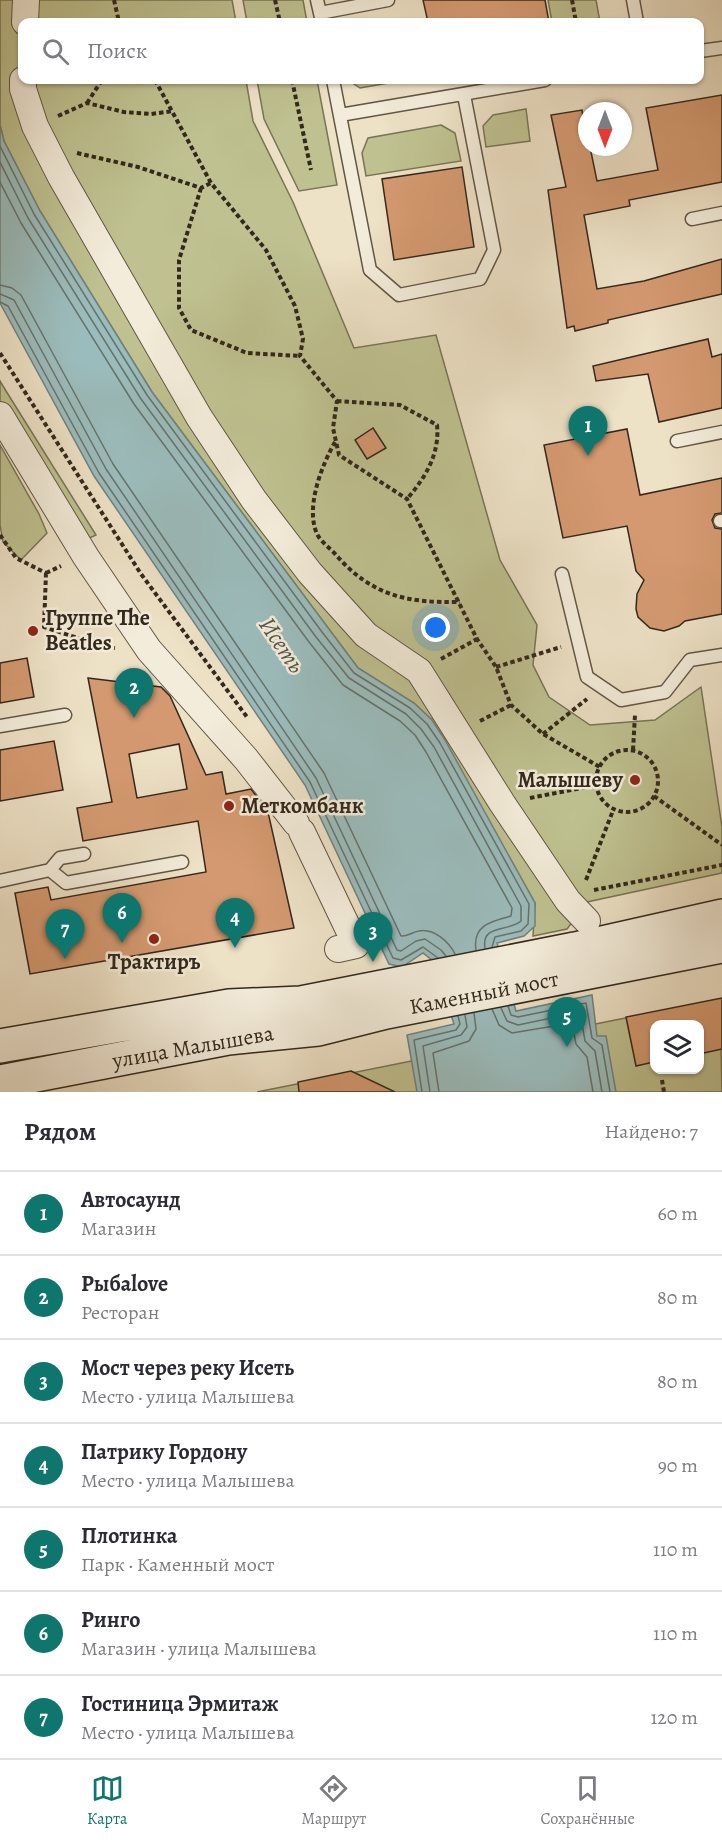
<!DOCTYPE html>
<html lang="ru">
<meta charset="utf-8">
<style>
body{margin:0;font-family:Alegreya,serif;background:#f7f7f7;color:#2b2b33}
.controls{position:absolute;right:18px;bottom:18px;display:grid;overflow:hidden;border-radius:12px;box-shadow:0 2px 4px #0004}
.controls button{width:54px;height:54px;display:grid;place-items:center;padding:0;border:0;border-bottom:2px solid #e1e1e2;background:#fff;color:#2b2b33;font:30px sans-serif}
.compass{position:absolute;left:578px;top:102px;width:54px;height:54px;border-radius:50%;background:#fff;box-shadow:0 2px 4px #0004;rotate:180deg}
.you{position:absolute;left:436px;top:628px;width:21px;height:21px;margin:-15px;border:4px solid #fff;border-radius:50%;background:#1a73e8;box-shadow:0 0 0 9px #1a73e833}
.badge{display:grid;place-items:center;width:39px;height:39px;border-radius:50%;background:#0f766e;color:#fff;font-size:20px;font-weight:700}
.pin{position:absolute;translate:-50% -50px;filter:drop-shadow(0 2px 3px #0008)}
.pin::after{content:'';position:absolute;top:32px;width:21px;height:18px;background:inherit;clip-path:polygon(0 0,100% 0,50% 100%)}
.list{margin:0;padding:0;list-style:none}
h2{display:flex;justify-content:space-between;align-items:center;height:78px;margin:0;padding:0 24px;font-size:26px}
h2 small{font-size:20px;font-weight:400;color:#7c7c81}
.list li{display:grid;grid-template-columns:39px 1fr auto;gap:18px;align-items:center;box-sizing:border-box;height:84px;padding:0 24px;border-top:2px solid #e1e1e2}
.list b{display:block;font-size:22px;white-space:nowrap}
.list p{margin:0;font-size:20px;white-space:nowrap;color:#7c7c81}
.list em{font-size:20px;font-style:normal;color:#7c7c81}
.icon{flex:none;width:33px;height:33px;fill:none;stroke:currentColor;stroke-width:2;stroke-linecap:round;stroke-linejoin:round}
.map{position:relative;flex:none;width:722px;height:1092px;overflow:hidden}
.search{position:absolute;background:#fff;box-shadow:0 2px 4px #0004;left:18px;right:18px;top:18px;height:66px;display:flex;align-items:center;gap:15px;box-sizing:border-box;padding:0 21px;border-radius:12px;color:#7c7c81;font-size:22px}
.sheet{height:666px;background:#fff}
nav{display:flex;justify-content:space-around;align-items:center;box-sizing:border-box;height:84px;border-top:2px solid #e1e1e2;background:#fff;font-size:16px;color:#7c7c81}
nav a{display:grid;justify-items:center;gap:3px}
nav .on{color:#0f766e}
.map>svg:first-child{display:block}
</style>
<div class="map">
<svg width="722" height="1092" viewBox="0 0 722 1092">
<rect width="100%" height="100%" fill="#ede1c6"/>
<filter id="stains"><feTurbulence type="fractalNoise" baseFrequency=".00333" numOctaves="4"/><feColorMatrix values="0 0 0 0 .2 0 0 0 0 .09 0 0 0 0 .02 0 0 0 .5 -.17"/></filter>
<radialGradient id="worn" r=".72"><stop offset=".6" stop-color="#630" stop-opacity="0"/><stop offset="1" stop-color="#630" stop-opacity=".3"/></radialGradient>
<path fill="#bfc190" stroke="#787456" stroke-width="1.5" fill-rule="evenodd" d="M0 0H232L236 22H22V80H246L253 121 293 202 354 348 436 335 500 560 537 625 533 665 549 697 590 725 655 720 701 687 722 827V873L587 902 567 929 533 936 535 903 432 720 414 703 358 668 152 392 40 211 4 141 0 125Z
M243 0H303L307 22H247Z
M548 0H596L600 22H552Z
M257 80H317L337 185 299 191 264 119Z
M348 80H406L360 88Z
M526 109 530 141 486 147 483 126 493 115Z
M441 125 455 133 461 161 366 176 362 153 368 138Z
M0 381 6 391 96 535 81 542 70 526 0 402Z
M0 445 39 514 47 533 21 560 3 542 0 525Z
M720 999 722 1092H257ZM654 1024H700V1070H654Z"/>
<path fill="#9bbcbc" stroke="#71817c" stroke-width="1.5" d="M0 125 4 141 40 211 152 392 358 668 414 703 432 720 445 740 535 903V926L524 936 497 943 516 1011 592 995 597 1036H606L616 1092H417L407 1035 454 1024 433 961 423 953 402 967 389 964 305 785 94 476 0 303Z"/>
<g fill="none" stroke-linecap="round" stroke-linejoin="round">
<path stroke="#66726c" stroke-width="1.5" d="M0 146 34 214 147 395 322 632 354 673 410 708 427 724 440 743 529 904 528 924 521 931 495 937 492 947
M0 162 28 218 141 399 316 637 349 678 406 714 421 729 434 747 521 906V921C508 932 481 924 485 948
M0 182 21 223 134 404 309 642 343 685 400 721 415 735 426 752 512 908 511 916C492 921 472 925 476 950
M0 285 12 288 21 295 113 464 324 773 401 936C407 937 412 932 419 931 434 928 449 942 455 954
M0 294 14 300 106 469 316 778 397 950 401 951 416 941 425 939 441 950 446 956
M0 302 8 306 99 473 310 782 393 958 401 960 423 947 438 958
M508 1006 511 1015 518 1017 586 1003 592 1038 602 1045 610 1092
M501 1008 507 1021 518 1025 580 1012 585 1041 595 1051 602 1092
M492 1009 499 1025 512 1033 572 1023 576 1044 587 1057 593 1092
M422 1092 414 1040 456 1030 460 1024 458 1016
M430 1092 423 1046 461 1035 467 1027 465 1015
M439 1092 433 1053 469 1041 476 1029 474 1013"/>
</g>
<path fill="#d49970" stroke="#32281c" stroke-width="1.5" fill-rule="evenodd" d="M423 0H545L549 22H428Z
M722 95V182L629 200 630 206 584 215 597 289 644 281 722 259V294L608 320V323L575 331 574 326 567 328 548 190 566 187 551 115 582 110 587 147H590L597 181 658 170 646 108Z
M462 167 474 247 394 260 382 179Z
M708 339 712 357 722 354V408L659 422 648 374 596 381 593 366Z
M373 428 386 448 367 459 355 440Z
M627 429 640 495 722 478V513L715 514 712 520 715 528 722 529V614L685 621 679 626 664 631 650 628 638 617 636 609 637 594 644 580 636 571 627 526 563 538 544 445Z
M27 658 34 697 0 703V663Z
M88 678 161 687 170 696 206 775 222 772 226 794 251 789 268 812 294 928 30 974 15 893 48 887 51 900 206 872 198 821 83 841 77 808 112 802ZM179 744 187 789 137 798 129 754Z
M54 741 63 790 0 801V750Z
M722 998V1049L699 1054V1024H654V1062L636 1066 626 1017Z
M351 1071 395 1092H299L298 1082Z"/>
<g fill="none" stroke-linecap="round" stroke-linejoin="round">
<g stroke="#615646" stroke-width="15">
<path id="lane" d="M317 0 322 22
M633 0 637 22
M320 13 388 0
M700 51 722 48
M333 80 370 270 399 295 480 279 494 250 464 95
M340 115 545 80
M692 219 722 213
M677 441 722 432
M720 521H722
M562 574 587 677 621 700 665 692 690 660 722 655
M0 726 65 715
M50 870 60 858 84 854
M0 881 50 870 66 883 182 862"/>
</g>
<g stroke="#615646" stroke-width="28">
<path id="street" d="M25 22 26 0
M23 80V89L35 126 61 177 199 417 254 500 310 573 366 635 419 671 502 803 568 901 587 921
M0 415 86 557 149 650 246 759 296 823
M302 832 356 945 338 949"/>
</g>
<g stroke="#32281c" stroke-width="36">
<path id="secondary" d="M0 1046 229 1006 301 1003 575 949 722 916
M0 1082 228 1038 318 1029 386 1012 722 946"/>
</g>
<path stroke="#32281c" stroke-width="4" stroke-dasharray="4.5 3" stroke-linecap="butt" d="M114 0 119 22
M275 0 280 22
M572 0 576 22
M155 80 211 183 266 250 295 306 303 339 300 356 337 401 333 428 339 455 407 499 477 639 496 667 511 705 543 734 600 767
M292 80 311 170
M87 103 102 80
M58 116 87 103 124 112 151 114 173 111
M77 153 138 167 201 188 211 183
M201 188 179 260V308L191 330 247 353 300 356
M0 353 141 574 247 717
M337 401 400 405 437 425C440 454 425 478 407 499
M335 442C322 465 305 507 317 534 321 542 331 549 336 555 372 596 407 603 460 602
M0 535 16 558 46 573
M46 573 44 627 105 647 115 648
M46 573 61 566
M441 659 477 639
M496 667 561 647
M480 721 511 705
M543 734 587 699
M633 750 635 715
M596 781a31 31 0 1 1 62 0a31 31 0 1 1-62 0Z
M654 796 722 845
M530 798 597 785
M586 880 614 808
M594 890 722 865
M662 1080 664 1092"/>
<use href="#lane" stroke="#f3ecda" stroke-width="12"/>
<use href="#street" stroke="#f3ecda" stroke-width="26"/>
<use href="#secondary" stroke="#f3ecda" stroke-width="33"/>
</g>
<g fill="#8f2418" stroke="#f3ecda" stroke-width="2">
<circle cx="33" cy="631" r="6"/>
<circle cx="635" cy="780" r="6"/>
<circle cx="229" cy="806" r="6"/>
<circle cx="154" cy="939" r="6"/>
</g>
<g text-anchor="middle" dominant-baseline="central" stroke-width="5" stroke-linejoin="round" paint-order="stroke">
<g font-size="22" font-weight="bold" fill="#32281c" stroke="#f3ecda" text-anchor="start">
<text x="45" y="618">Группе The<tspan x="45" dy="25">Beatles</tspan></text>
<text x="623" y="780" text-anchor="end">Малышеву</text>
<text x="241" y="806">Меткомбанк</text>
<text x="154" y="962" text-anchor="middle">Трактиръ</text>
</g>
<g font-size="22" fill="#32281c" stroke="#f3ecda">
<text transform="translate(484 993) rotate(-11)">Каменный мост</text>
<text transform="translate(193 1047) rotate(-10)">улица Малышева</text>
</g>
<g font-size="24" font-style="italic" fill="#52544c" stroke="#f3ecda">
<text transform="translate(282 645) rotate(56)">Исеть</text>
</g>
</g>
<rect width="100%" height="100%" filter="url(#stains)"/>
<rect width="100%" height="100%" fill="url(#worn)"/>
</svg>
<div class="controls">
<button><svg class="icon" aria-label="layers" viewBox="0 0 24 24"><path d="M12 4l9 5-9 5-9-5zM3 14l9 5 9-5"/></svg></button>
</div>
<svg class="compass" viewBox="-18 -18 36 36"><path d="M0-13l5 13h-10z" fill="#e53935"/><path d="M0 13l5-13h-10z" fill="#7c7c81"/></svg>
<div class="you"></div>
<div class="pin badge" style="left:588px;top:456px">1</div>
<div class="pin badge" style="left:134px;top:718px">2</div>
<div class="pin badge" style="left:373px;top:962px">3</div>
<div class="pin badge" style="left:235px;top:948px">4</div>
<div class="pin badge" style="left:567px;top:1047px">5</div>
<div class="pin badge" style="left:122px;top:943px">6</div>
<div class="pin badge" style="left:65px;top:959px">7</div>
<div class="search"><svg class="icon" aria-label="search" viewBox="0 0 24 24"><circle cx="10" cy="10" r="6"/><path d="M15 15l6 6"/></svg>Поиск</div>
</div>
<section class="sheet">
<h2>Рядом<small>Найдено: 7</small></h2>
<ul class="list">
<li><span class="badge">1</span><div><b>Автосаунд</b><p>Магазин</p></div><em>60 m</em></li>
<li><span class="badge">2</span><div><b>Рыбаlove</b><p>Ресторан</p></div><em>80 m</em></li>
<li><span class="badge">3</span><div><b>Мост через реку Исеть</b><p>Место · улица Малышева</p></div><em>80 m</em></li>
<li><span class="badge">4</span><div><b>Патрику Гордону</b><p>Место · улица Малышева</p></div><em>90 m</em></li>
<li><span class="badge">5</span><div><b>Плотинка</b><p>Парк · Каменный мост</p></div><em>110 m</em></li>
<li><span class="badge">6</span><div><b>Ринго</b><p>Магазин · улица Малышева</p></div><em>110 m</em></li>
<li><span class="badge">7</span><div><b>Гостиница Эрмитаж</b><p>Место · улица Малышева</p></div><em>120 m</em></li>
</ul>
</section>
<nav>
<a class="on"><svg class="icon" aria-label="map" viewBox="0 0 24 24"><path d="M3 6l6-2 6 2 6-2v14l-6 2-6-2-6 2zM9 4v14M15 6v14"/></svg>Карта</a>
<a><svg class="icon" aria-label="directions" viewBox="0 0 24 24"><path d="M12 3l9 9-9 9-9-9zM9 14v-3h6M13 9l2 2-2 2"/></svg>Маршрут</a>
<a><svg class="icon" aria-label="saved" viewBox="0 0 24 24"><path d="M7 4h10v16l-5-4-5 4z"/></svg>Сохранённые</a>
</nav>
